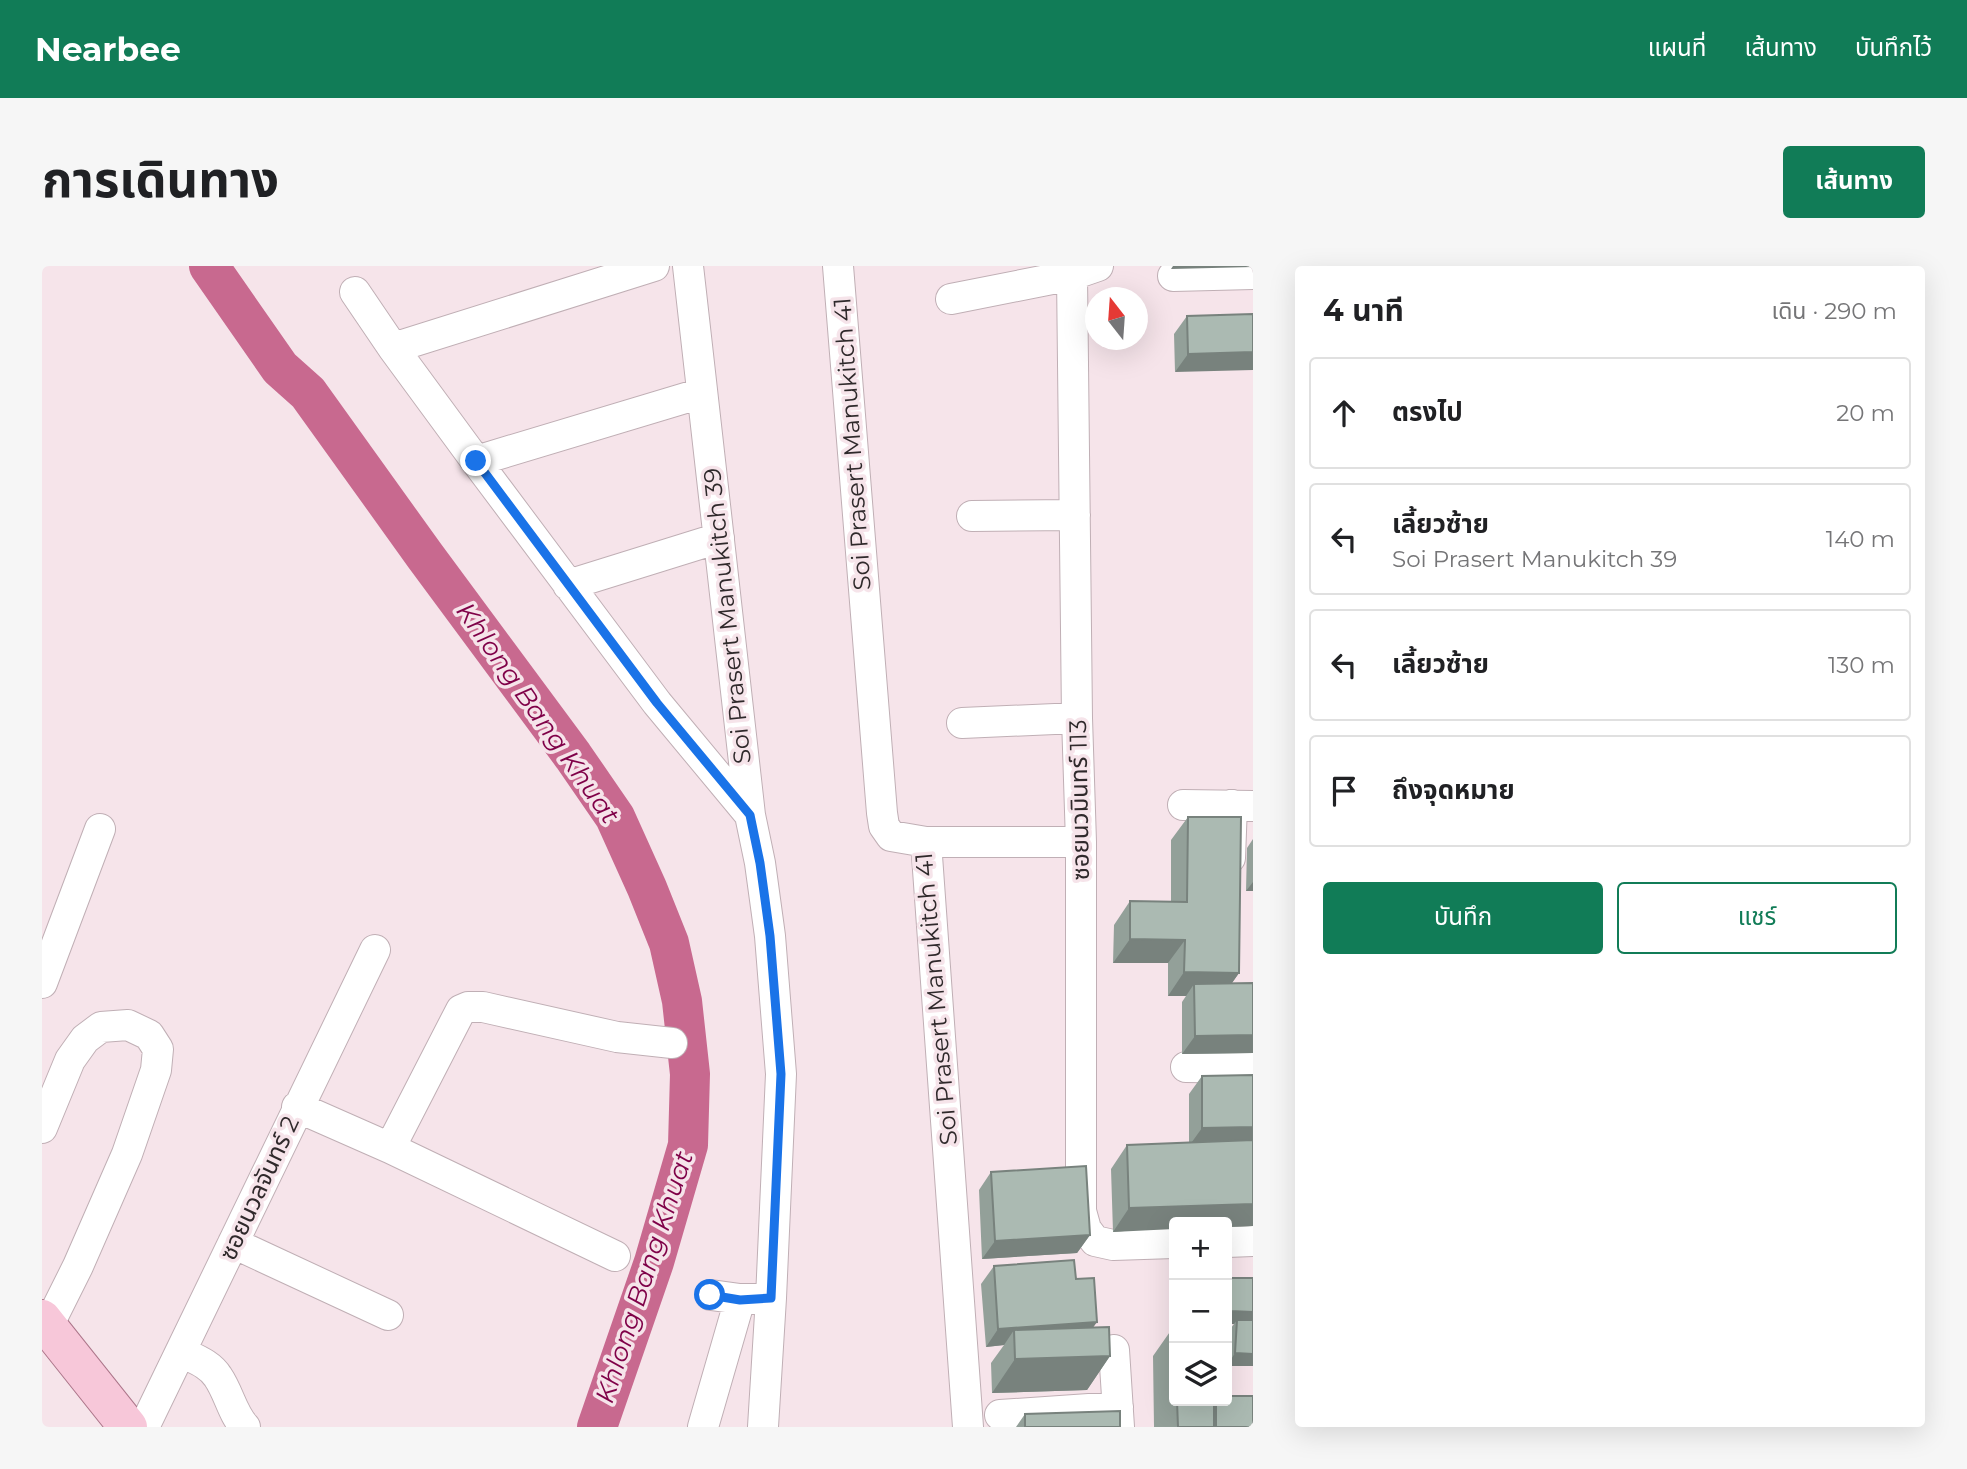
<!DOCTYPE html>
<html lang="th">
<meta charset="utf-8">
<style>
body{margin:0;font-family:Montserrat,"Noto Sans Thai",sans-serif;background:#f6f6f6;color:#202124}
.controls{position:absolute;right:21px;bottom:21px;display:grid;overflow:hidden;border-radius:7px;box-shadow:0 7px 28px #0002}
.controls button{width:63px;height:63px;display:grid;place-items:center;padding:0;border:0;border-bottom:2px solid #e0e0e0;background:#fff;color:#202124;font:35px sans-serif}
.compass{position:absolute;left:1043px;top:21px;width:63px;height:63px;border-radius:50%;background:#fff;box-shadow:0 7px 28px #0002;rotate:343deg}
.stop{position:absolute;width:21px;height:21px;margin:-16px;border:5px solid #1a73e8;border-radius:50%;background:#fff}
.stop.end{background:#1a73e8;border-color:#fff;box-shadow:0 2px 7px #0008}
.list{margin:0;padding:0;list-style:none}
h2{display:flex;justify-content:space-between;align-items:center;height:91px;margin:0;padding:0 28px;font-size:30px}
h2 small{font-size:23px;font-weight:400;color:#757577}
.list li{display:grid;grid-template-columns:46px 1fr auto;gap:21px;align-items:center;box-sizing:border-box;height:112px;margin:0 14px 14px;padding:0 14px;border:2px solid #e0e0e0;border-radius:7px}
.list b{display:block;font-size:26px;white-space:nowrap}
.list p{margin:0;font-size:23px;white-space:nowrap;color:#757577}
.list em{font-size:23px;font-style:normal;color:#757577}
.actions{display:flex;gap:14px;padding:21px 28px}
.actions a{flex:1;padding:16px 0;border:2px solid #117c57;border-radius:7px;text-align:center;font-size:24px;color:#117c57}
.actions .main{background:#117c57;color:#fff}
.icon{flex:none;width:38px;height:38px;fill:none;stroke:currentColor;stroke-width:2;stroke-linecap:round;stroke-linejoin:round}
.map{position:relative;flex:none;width:1211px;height:1161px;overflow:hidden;border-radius:7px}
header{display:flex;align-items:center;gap:42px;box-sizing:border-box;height:98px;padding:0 35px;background:#117c57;color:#fff}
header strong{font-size:33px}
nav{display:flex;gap:38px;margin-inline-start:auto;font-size:24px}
.intro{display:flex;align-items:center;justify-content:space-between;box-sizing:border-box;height:168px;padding:0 42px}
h1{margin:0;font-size:49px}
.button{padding:18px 32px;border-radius:7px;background:#117c57;color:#fff;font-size:24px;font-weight:700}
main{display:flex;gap:42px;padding:0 42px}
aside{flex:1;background:#fff;border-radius:7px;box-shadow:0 7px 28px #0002}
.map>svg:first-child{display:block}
</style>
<header>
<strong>Nearbee</strong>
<nav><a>แผนที่</a><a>เส้นทาง</a><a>บันทึกไว้</a></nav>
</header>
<div class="intro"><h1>การเดินทาง</h1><a class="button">เส้นทาง</a></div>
<main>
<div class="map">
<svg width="1211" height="1161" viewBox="0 0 1211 1161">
<rect width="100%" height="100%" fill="#f6e4ea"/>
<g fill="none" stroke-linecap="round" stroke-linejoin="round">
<path stroke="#c8698f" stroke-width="40" d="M167 0 238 102 266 127 383 290 531 490 573 551 605 622 627 677 640 735 648 808 646 879 612 996 555 1161"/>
<g stroke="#c0afb5" stroke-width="32">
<path id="minor" d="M646 0 708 549 718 597 728 670 739 808 729 1032 721 1161
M796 0 840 547 842 560 849 570 884 576 926 1161
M1030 9 1035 452 1039 576V945L1044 963 1053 975 1071 979 1132 977
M1131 10 1211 8
M313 26 351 82 434 195 615 437 708 549
M909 33 1030 9 1056 0
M351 82 612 0
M434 195 660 127
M930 250 1033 249
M526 319 677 272
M920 457 1035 452
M1141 539 1211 540
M884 576H1039
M1188 592 1190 539
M0 717 58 563
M1144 801 1211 802
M255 841 348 882 573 990
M0 862 28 794 43 773 59 761 86 759 107 769 116 783 114 804 85 888 36 1000 6 1060
M348 882 419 744 426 741H441L575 771 630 777
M1185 976 1211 975
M191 977 346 1049
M669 1029 698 1033H719
M1072 1084 1077 1161
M139 1086C153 1093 168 1098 176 1111 187 1127 190 1147 203 1161
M958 1149 1076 1141
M102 1161C180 1002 255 842 333 684
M661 1161 698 1033"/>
</g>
<g stroke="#ad778b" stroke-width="40">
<path id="major" d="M0 1053 86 1161"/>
</g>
<use href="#minor" stroke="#fff" stroke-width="30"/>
<use href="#major" stroke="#f7c7d9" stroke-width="38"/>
</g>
<path fill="#93a099" d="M1211 48 1133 106 1132 68 1145 50Z
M1146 551 1197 707 1189 718 1211 717V787L1140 788V736L1144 730H1126V697H1071L1072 659 1088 635H1129V574Z
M1211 573V625H1204L1205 582Z
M1160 810 1211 960 1185 961V956L1071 966 1069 903 1085 879 1147 877V828Z
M949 906 1048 969 1035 987 940 993 937 924Z
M952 1000 1034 1013 1051 1061 1068 1090 1045 1124 950 1127 949 1097 962 1079 944 1081 939 1018Z
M1189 1012H1211V1100H1185L1186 1066 1192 1058H1185V1018Z
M1132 1060V1135H1185L1211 1161H1112L1111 1090Z
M983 1148 1078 1161H974Z"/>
<path fill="#78827d" d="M1131 0H1211V1L1129 3Z
M1211 86V104L1133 106 1146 88Z
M1211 616V625H1204Z
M1088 673 1143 674 1126 697H1071Z
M1142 706 1197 707 1181 730 1152 718 1144 730H1126Z
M1211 769V787L1140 788 1153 770Z
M1211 861V879L1147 880 1160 862Z
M1211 938V960L1185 961V956H1132V963L1071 966 1087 942Z
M1048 969 1035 987 940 993 953 975Z
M1188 1045 1211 1046V1059L1195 1054 1192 1058H1185V1050Z
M1055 1056 1043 1073 972 1064 962 1079 944 1081 956 1063Z
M1193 1087 1211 1088V1100H1185Z
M1068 1090 1045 1124 950 1127 973 1093Z"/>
<path fill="#abbab2" stroke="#78827d" stroke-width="2" d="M1211 48V86L1146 88 1145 50Z
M1146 551H1199L1197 707 1142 706 1143 674 1088 673V635L1145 636Z
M1211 717V769L1153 770 1152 718Z
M1211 809V861L1160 862V810Z
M1211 874V938L1087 942 1085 879Z
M1044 900 1048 969 953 975 949 906Z
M1032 994 1034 1013 1052 1012 1055 1056 956 1063 952 1000Z
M1189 1012H1211V1046L1188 1045Z
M1195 1054H1211V1088L1193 1087Z
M1067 1061 1068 1090 973 1093 972 1064Z
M1185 1130H1211V1161H1174V1135H1185Z
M1135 1135H1172V1161H1136Z
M1078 1145V1161H983V1148Z"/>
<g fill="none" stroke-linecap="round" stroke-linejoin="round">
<path stroke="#1a73e8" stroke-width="9" d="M434 195 615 437 708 549 718 597 728 670 739 808 729 1032 698 1034 668 1029"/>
</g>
<g text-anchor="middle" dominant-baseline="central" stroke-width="7" stroke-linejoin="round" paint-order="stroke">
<g font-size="24" fill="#2f292b" stroke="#f6e4ea">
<text transform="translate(810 178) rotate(-94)">Soi Prasert Manukitch 41</text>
<text transform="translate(685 350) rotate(-96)">Soi Prasert Manukitch 39</text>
<text transform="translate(1037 534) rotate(-91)">ซอยนวมินทร์ 113</text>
<text transform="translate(894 733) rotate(-95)">Soi Prasert Manukitch 41</text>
<text transform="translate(217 922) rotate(-65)">ซอยนวลจันทร์ 2</text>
</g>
<g font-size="26" font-style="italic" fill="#7f0148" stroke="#f6e4ea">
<text transform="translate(496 447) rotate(55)">Khlong Bang Khuat</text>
<text transform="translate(602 1011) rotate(-72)">Khlong Bang Khuat</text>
</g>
</g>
</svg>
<div class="controls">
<button>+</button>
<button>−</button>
<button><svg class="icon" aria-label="layers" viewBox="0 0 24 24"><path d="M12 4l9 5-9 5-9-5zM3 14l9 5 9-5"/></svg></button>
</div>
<svg class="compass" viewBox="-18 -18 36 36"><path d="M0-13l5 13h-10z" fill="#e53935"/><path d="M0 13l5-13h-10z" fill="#757577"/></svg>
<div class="stop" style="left:668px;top:1029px"></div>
<div class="stop end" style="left:434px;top:195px"></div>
</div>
<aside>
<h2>4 นาที<small>เดิน · 290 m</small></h2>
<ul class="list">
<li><svg class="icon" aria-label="ahead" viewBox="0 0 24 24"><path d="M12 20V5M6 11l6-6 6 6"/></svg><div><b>ตรงไป</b></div><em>20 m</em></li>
<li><svg class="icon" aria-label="left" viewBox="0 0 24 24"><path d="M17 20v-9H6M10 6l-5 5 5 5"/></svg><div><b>เลี้ยวซ้าย</b><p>Soi Prasert Manukitch 39</p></div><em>140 m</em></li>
<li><svg class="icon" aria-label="left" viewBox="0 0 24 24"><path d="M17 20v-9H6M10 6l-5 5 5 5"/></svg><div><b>เลี้ยวซ้าย</b></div><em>130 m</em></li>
<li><svg class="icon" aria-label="arrive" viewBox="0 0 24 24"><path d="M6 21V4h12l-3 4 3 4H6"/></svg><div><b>ถึงจุดหมาย</b></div></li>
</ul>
<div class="actions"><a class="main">บันทึก</a><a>แชร์</a></div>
</aside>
</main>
